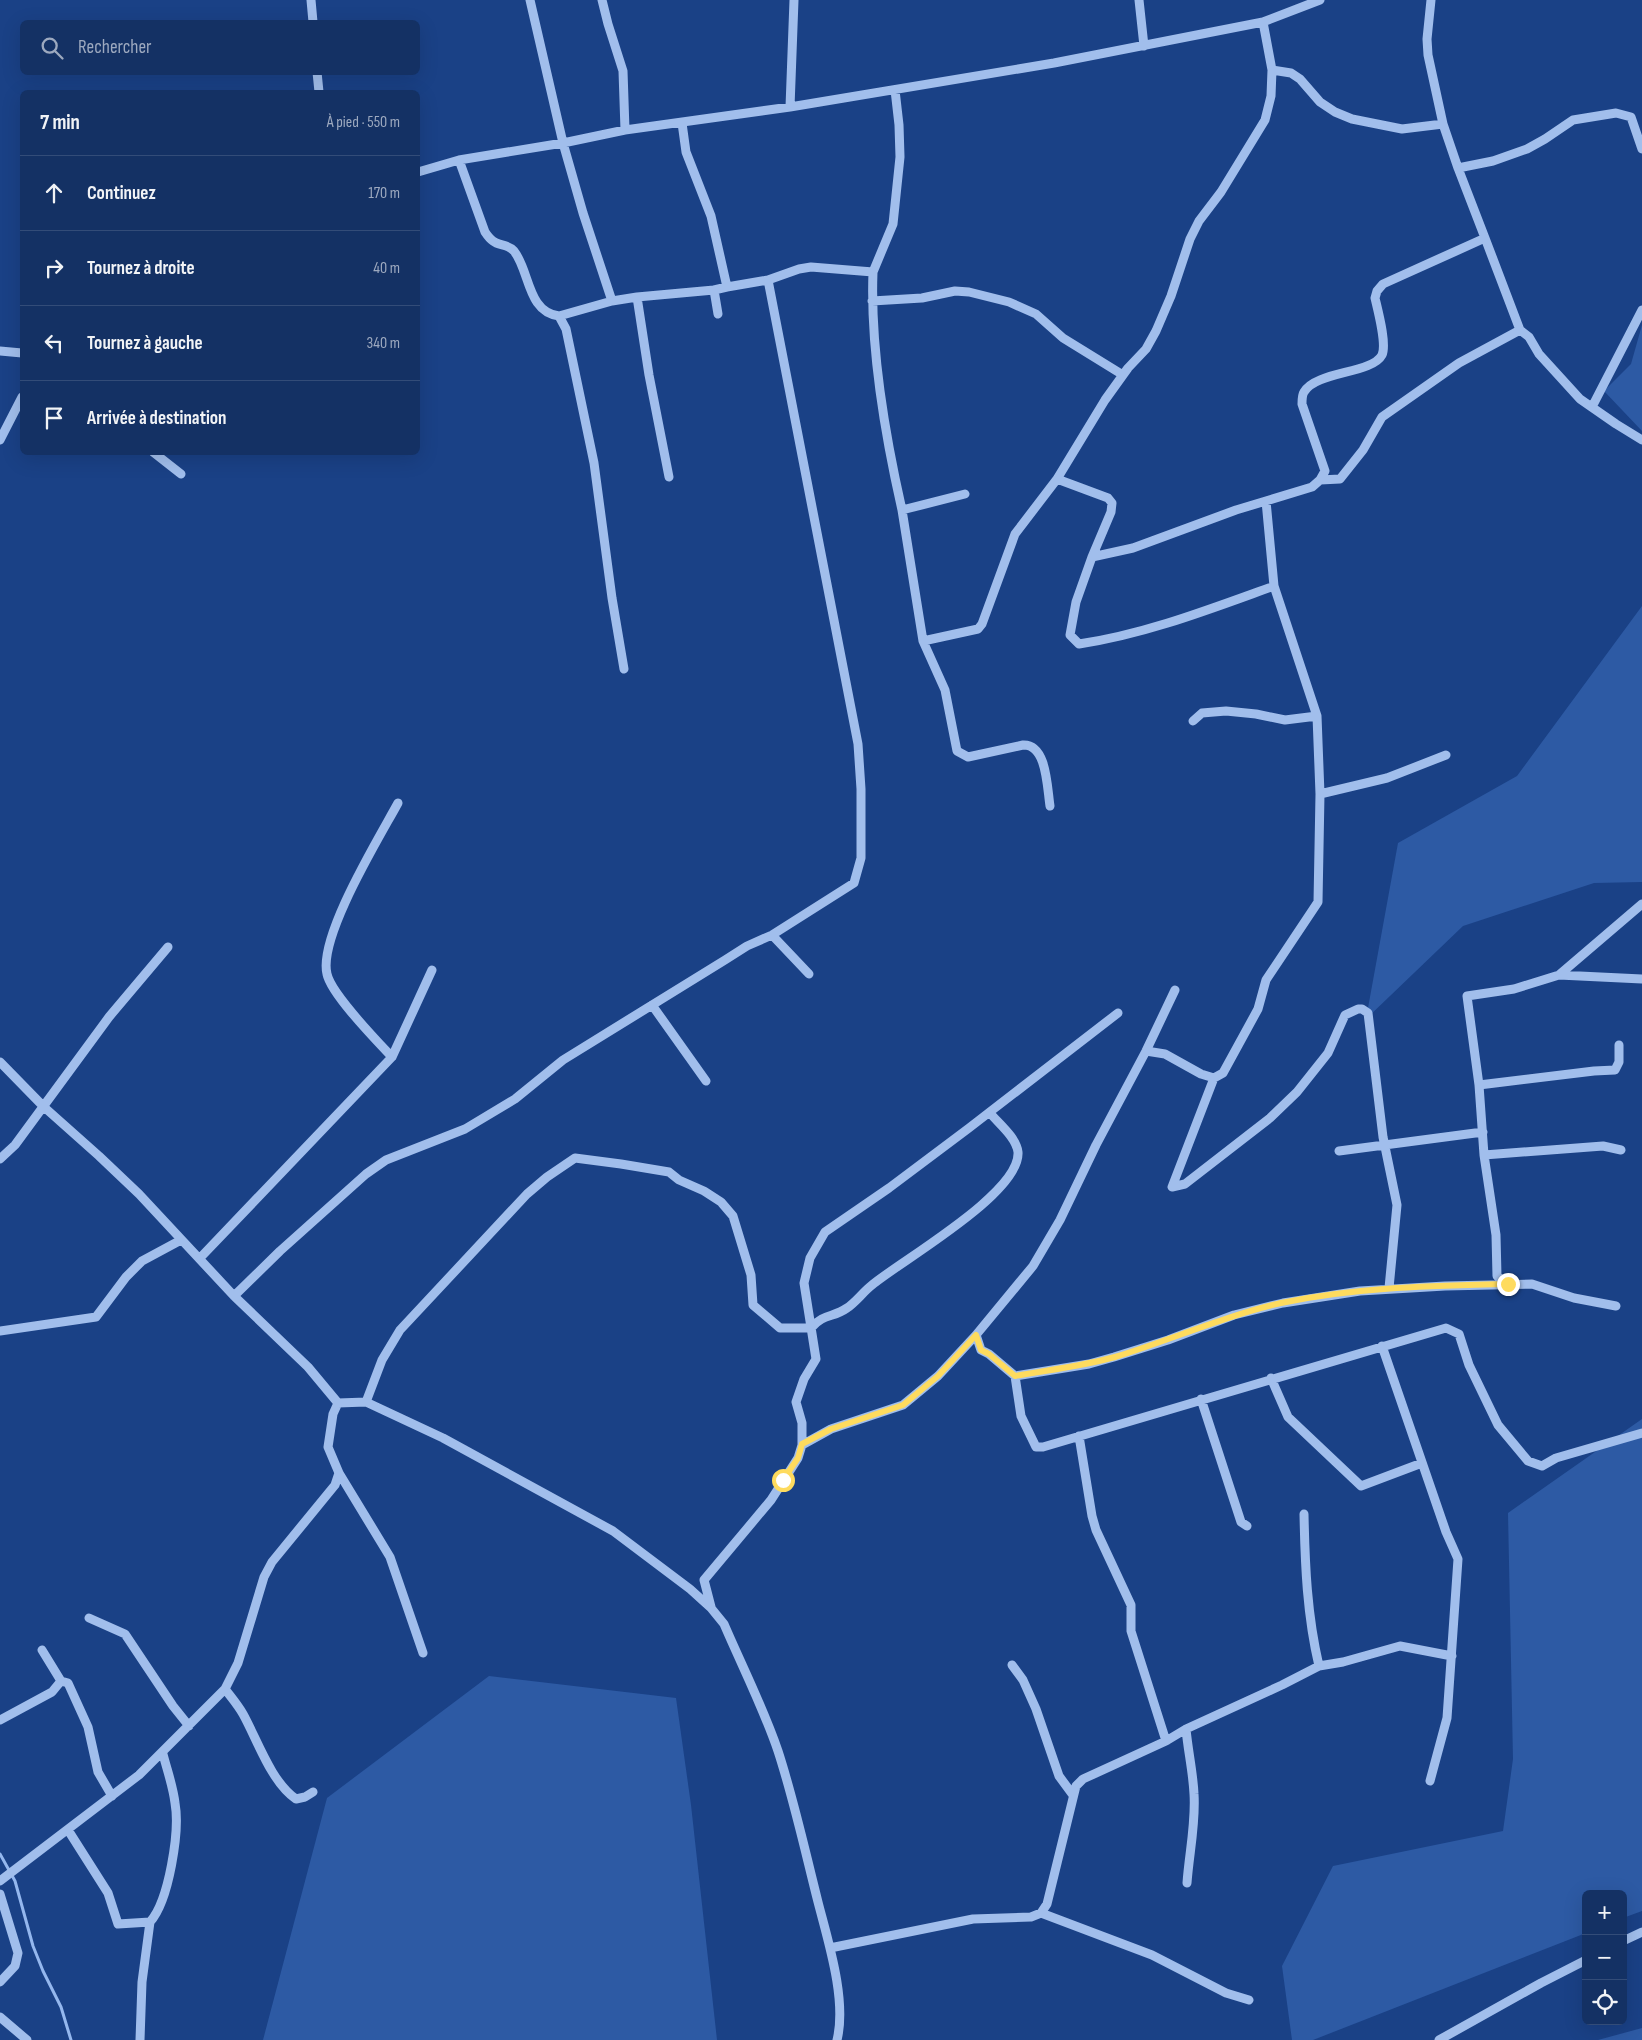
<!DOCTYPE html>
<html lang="fr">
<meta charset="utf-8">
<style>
body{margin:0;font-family:"Sofia Sans Condensed",sans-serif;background:#213d6d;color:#f1f3f6}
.controls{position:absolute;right:15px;bottom:15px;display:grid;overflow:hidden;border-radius:8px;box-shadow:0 5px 20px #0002}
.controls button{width:45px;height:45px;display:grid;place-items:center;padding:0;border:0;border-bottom:1px solid #334c78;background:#143164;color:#f1f3f6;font:25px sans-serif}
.stop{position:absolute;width:15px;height:15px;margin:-11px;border:4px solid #fedb5e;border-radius:50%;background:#fff}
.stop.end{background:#fedb5e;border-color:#fff;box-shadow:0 1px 5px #0008}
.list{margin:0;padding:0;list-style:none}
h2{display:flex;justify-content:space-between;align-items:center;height:65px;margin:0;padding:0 20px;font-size:21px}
h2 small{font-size:16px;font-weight:400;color:#9da9bf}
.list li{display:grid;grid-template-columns:32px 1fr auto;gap:15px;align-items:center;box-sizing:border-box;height:75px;padding:0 20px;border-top:1px solid #334c78}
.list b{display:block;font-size:19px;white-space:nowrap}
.list em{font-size:16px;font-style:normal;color:#9da9bf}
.icon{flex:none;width:28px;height:28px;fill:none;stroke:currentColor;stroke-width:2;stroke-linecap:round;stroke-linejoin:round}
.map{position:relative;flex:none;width:1642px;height:2040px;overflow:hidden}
.search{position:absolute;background:#143164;box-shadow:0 5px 20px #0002;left:20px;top:20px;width:400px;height:55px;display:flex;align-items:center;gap:12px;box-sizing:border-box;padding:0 18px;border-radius:8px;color:#9da9bf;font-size:19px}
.panel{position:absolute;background:#143164;box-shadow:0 5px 20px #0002;left:20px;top:90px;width:400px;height:365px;border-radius:8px}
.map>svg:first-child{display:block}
</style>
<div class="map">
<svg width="1642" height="2040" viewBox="0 0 1642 2040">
<rect width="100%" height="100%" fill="#1a4186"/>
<path fill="#2d5aa4" d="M1642 325V431L1604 391 1631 364Z
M1642 606V882L1594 883 1463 926 1366 1019 1398 843 1517 776Z
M1642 1419V1911L1623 1918V1894H1586V1933L1313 2040H1292L1282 1966 1333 1866 1503 1831 1513 1759 1508 1513Z
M489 1676 676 1698 691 1805 717 2040H263L327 1798Z
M1642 2028V2040H1598Z"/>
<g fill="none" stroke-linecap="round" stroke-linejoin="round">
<path stroke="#94b7ee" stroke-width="3" d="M0 1854 15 1881 33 1946 43 1971 61 2007 71 2040"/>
<path stroke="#a1beec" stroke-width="9" d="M311 0 313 22
M530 0 563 143 583 213 612 301 637 297 649 375 669 477
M602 0 608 24 623 71 625 130
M1139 0 1144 46
M1272 70 1291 73 1300 79 1320 102 1335 112 1352 119 1402 129 1443 124
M317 72 319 92
M790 107 794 0
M682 123 686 152 711 216 727 287 714 290
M459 160 485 232C487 235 490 239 493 241 499 246 508 244 514 251 530 271 527 312 559 316
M1458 168 1493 161 1527 149 1545 139 1573 120 1616 113 1631 117 1642 149
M418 172 459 160 563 143 625 130 790 107 1054 63 1263 22 1320 0
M1485 238 1520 330 1529 337 1539 354 1580 399 1616 424 1642 440
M873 272 893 224 900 157 899 125 895 90
M768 280 799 269 811 267 873 272C870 349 885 435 902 510
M637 297 714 290 718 314
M612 301 559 316 566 329 594 463 612 598 624 669
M872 301 922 298 955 291 969 292 1009 302 1036 314 1063 338 1123 375
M0 351 22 353
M1592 407 1642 310
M0 440 22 397
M153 452 181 474
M1320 480 1340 479 1363 450 1382 417 1459 363 1520 330
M965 494 902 510 923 641 945 690 957 751 968 757 1023 745C1047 744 1047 787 1050 806
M1266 501 1274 586
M1092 557 1111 512 1112 503 1108 498 1057 479 1105 400 1128 368 1146 349 1156 331 1171 296 1190 239 1199 221 1221 192 1265 120 1271 96 1272 70 1263 22
M923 641 978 629 982 624 1015 534 1057 479
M1193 721 1202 713 1226 711 1256 714 1285 720 1317 716
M1320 794 1387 778 1446 755
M772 935 809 974
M1559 975 1642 979
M652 1005 706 1081
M1146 1051 1165 1054 1201 1074 1214 1078
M392 1057C377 1041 331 994 327 974 318 937 379 838 398 803
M0 1062 44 1107 99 1156 139 1194 234 1296 308 1367 338 1403 366 1402 443 1438 613 1531 690 1589 711 1608 724 1624C742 1666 763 1707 778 1751 794 1800 805 1851 818 1902 828 1941 847 2000 837 2040
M1479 1085 1594 1071 1615 1070 1619 1062V1045
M1339 1151 1483 1132
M1484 1155 1603 1146 1621 1150
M0 1159 15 1145 109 1017 168 947
M200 1258 392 1057 432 970
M1508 1284 1497 1276 1496 1235 1484 1155 1479 1085 1467 996 1514 989 1559 975 1642 904
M1389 1288 1397 1205 1383 1137 1368 1013 1362 1009H1358L1345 1015 1328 1053 1297 1092 1270 1118 1185 1184 1172 1187 1214 1078 1223 1073 1258 1009 1266 980 1318 902 1320 794 1317 716 1274 586C1210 609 1146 634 1079 644L1070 635 1076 602 1092 557 1133 548 1236 510 1312 487 1320 480 1325 471 1302 404C1302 400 1302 395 1304 392 1316 371 1372 374 1382 355 1387 344 1378 311 1375 298L1377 291 1383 284 1485 238 1458 168 1443 124 1428 55 1427 39 1431 0
M234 1296 280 1251 366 1174 386 1160 465 1129 515 1099 563 1060 725 960 747 946 772 935 854 883 861 858V789L858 744 768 280 727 287
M0 1331 96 1317 126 1277 142 1261 181 1240
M976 1335 1033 1266 1060 1220 1096 1145 1146 1051 1175 990
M1382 1346 1446 1532 1458 1559 1447 1718 1430 1781
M1015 1376 1021 1416 1036 1447H1043L1446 1328 1459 1334 1469 1365 1498 1425 1528 1461 1542 1466 1556 1458 1642 1433
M1271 1378 1288 1417 1361 1486 1422 1463
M1201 1399 1241 1522 1247 1526
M366 1402 382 1360 400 1330 527 1194 547 1177 575 1158 621 1164 669 1172 679 1180 704 1191 721 1202 733 1216 751 1275 753 1305 780 1328H811C824 1313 833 1318 847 1308 856 1302 863 1292 872 1285 902 1260 1021 1193 1018 1152 1016 1137 999 1124 990 1113
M802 1445 831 1429 903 1405 938 1376 976 1335 981 1350 989 1354 1015 1376 1089 1364 1114 1357 1168 1340 1234 1315 1283 1303 1360 1291 1445 1286 1532 1284 1574 1298 1616 1306
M339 1473 390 1557 423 1653
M1304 1514C1305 1565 1307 1615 1319 1666
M711 1607 704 1580 771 1500 798 1458 802 1445V1423L796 1402 804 1379 816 1359 804 1283 810 1258 825 1232 889 1188 969 1128 1118 1013
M89 1618 125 1634 173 1706 189 1726
M42 1650 61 1681 68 1683 88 1727 98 1772 112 1796
M1012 1665 1023 1680 1036 1709 1059 1776 1073 1795
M225 1689C231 1697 238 1705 243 1714 257 1739 271 1782 296 1799L305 1797 313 1792
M0 1720 52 1692 61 1681
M1186 1729C1188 1751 1193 1772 1194 1794 1196 1823 1189 1854 1187 1883
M1166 1741 1186 1729 1282 1685 1319 1666 1343 1662 1400 1646 1452 1656
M68 1830 108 1893 118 1924 150 1922C169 1901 180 1831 175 1803 173 1786 167 1770 163 1754
M0 1881 139 1775 225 1689 238 1663 264 1577 272 1562 335 1485 339 1473 328 1447 333 1414 338 1403
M0 1894 18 1953 15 1966 0 1982
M1041 1913 1152 1955 1226 1993 1249 2000
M1623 1941 1642 1932
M830 1948 973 1919 1031 1917 1041 1913 1047 1904 1076 1786 1083 1779 1166 1741 1131 1631V1605L1096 1530 1092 1516 1079 1436
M0 2017 27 2040
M140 2040 142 1982 150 1922
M1439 2040 1541 1983 1586 1960"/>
</g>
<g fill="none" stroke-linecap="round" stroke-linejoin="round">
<path stroke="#fedb5e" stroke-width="6" d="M783 1480 798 1458 802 1444 831 1429 903 1405 938 1376 976 1335 981 1350 989 1354 1015 1376C1048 1370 1083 1366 1115 1357 1171 1340 1224 1316 1281 1303 1356 1287 1432 1286 1508 1284"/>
</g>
</svg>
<div class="controls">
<button>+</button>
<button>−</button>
<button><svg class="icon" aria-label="locate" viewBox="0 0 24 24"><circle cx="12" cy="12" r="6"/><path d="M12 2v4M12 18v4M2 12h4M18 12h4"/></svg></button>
</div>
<div class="stop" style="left:783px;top:1480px"></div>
<div class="stop end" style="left:1508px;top:1284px"></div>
<div class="search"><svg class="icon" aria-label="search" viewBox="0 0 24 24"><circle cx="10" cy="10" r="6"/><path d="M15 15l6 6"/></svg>Rechercher</div>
<section class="panel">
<h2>7 min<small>À pied · 550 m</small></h2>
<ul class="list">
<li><svg class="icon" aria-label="ahead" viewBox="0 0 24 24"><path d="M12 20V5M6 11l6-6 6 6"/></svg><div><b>Continuez</b></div><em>170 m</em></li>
<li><svg class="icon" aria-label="right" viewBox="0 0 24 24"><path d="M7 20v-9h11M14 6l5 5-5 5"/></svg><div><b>Tournez à droite</b></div><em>40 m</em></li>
<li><svg class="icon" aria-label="left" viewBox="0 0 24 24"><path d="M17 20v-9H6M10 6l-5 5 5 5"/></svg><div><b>Tournez à gauche</b></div><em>340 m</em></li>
<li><svg class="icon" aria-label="arrive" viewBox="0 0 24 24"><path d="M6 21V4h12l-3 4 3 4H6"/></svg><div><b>Arrivée à destination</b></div></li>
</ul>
</section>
</div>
